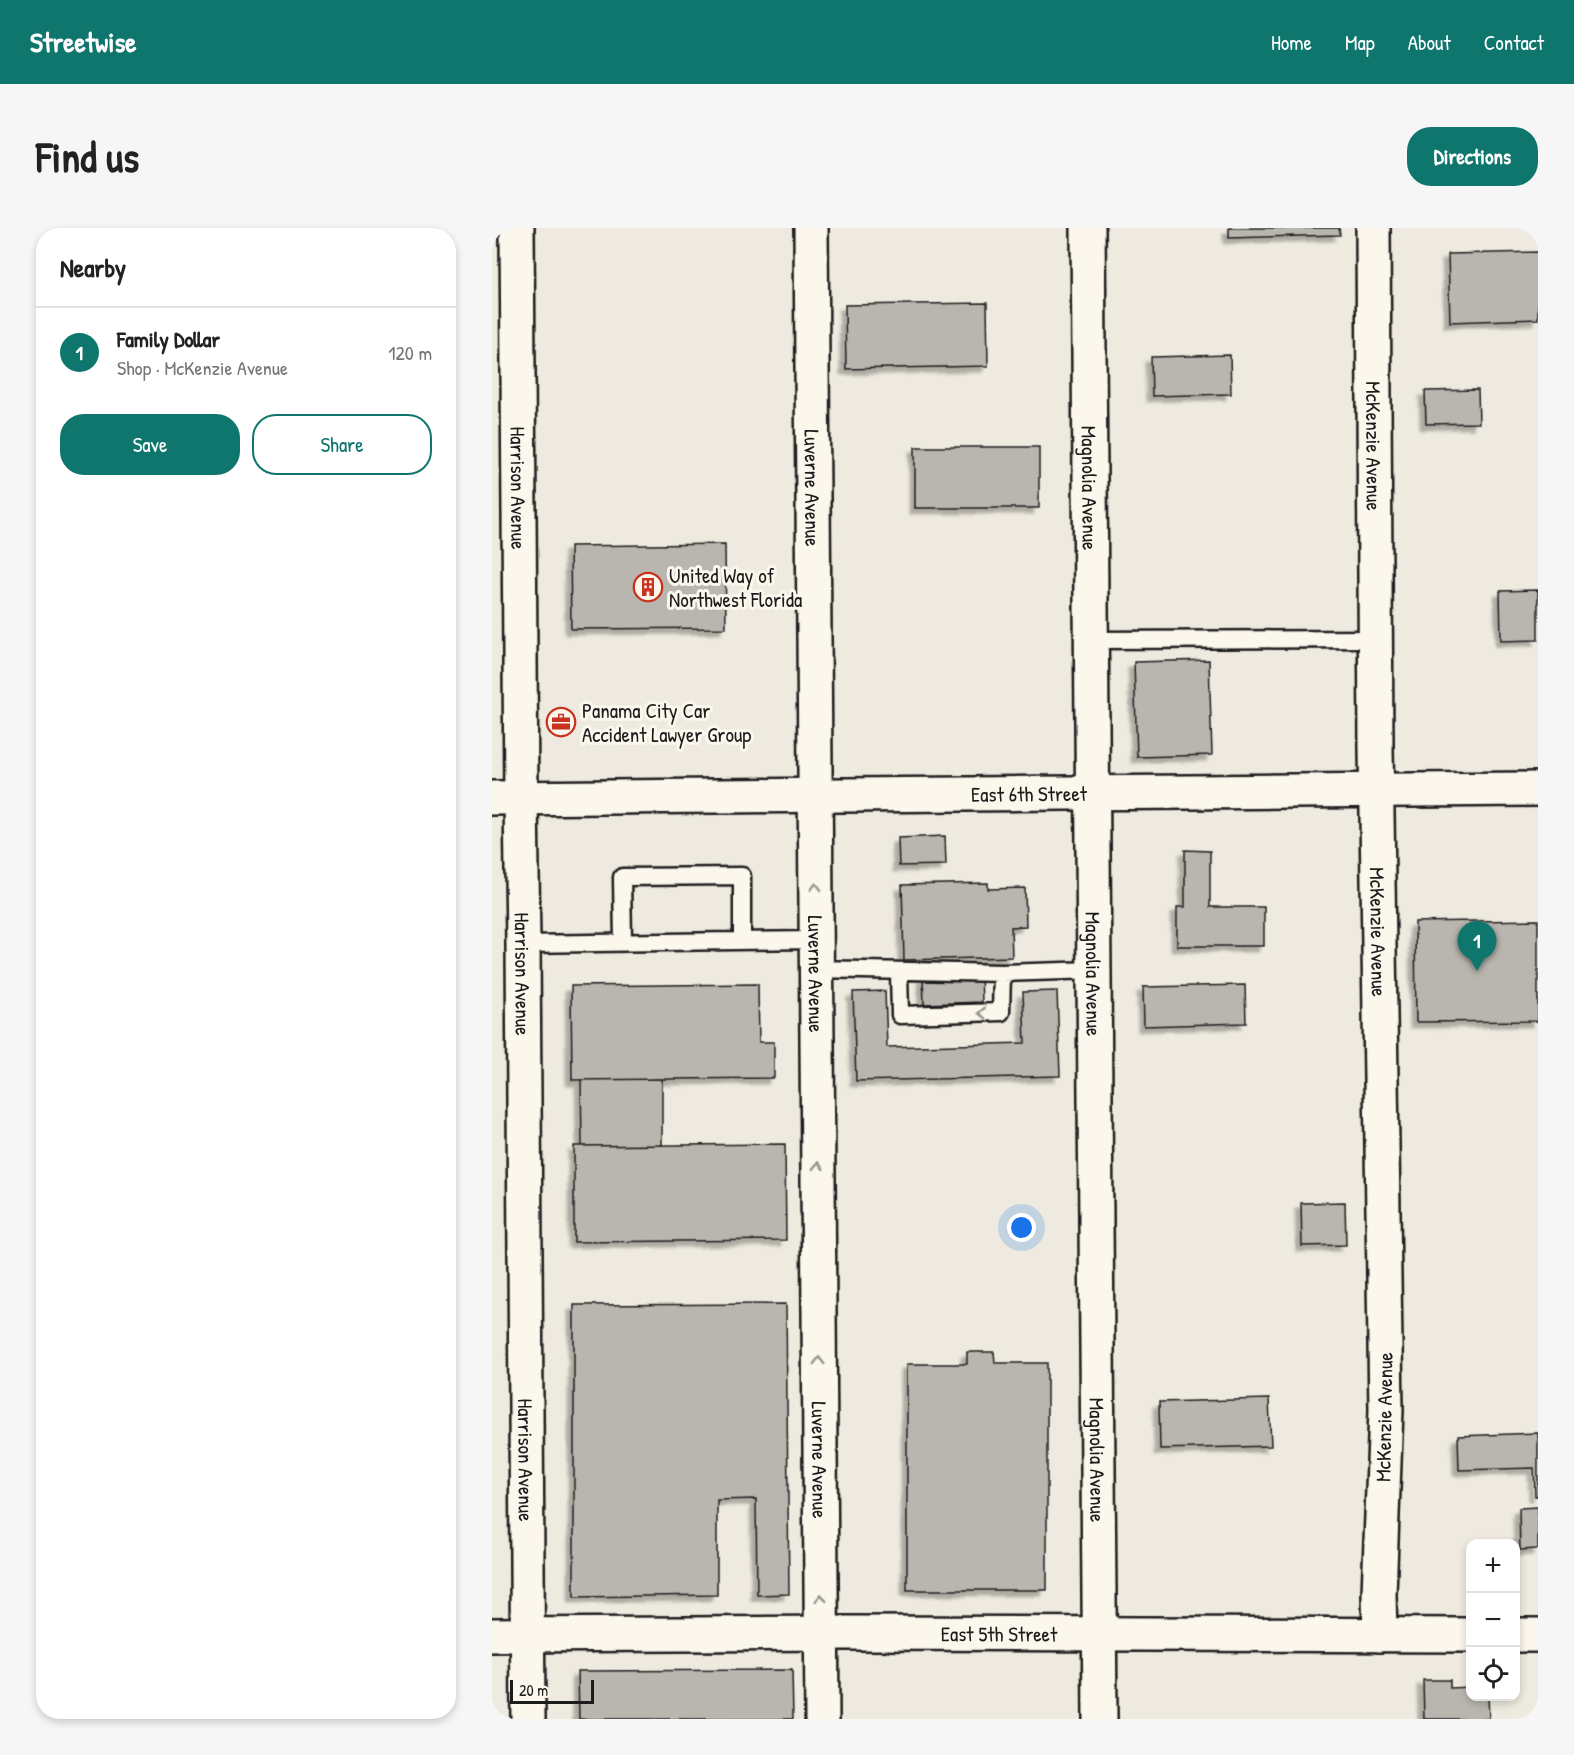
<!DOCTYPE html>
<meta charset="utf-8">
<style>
body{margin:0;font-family:"Patrick Hand",sans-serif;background:#f6f6f6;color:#222}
.controls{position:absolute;right:18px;bottom:18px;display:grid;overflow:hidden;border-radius:12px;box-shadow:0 3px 9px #0003}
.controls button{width:54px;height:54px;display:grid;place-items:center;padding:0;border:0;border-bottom:2px solid #e0e0e0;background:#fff;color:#222;font:30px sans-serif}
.scale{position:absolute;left:18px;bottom:15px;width:84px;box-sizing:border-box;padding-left:6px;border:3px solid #1c1c1c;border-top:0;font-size:16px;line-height:21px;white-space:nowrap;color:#1c1c1c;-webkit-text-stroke:4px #fbf7ec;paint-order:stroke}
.you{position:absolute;left:530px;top:1000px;width:21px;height:21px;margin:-15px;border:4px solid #fff;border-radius:50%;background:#1a73e8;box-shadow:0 0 0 9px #1a73e833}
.badge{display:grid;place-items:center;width:39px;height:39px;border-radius:50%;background:#0f766e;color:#fff;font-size:20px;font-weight:700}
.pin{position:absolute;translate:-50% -50px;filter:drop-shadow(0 2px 3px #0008)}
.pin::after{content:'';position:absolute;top:32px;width:21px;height:18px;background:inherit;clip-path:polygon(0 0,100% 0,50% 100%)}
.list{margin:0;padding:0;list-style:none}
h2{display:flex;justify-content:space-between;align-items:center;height:78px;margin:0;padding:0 24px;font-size:26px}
h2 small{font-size:20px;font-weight:400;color:#767676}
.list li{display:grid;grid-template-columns:39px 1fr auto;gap:18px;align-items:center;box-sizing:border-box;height:90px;padding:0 24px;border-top:2px solid #e0e0e0}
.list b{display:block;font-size:22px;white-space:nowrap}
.list p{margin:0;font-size:20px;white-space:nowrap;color:#767676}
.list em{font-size:20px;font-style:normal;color:#767676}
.actions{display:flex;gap:12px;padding:18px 24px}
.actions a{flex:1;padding:14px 0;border:2px solid #0f766e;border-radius:24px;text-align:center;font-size:21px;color:#0f766e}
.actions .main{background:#0f766e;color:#fff}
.icon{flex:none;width:33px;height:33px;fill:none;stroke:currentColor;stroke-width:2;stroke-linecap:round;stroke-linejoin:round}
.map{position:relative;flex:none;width:1046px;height:1491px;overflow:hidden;border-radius:24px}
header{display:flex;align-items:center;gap:36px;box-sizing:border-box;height:84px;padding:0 30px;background:#0f766e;color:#fff}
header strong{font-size:28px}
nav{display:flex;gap:33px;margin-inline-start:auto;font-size:21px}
.intro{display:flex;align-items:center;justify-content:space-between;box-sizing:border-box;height:144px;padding:0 36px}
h1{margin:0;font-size:42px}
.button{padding:15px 27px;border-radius:24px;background:#0f766e;color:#fff;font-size:21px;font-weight:700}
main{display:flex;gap:36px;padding:0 36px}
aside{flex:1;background:#fff;border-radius:24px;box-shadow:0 3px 9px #0003}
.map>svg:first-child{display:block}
</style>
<header>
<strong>Streetwise</strong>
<nav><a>Home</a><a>Map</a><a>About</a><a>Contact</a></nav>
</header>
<div class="intro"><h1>Find us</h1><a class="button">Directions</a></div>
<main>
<aside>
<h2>Nearby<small></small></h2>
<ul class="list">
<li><span class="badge">1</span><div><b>Family Dollar</b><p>Shop · McKenzie Avenue</p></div><em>120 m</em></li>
</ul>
<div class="actions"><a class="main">Save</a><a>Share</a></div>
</aside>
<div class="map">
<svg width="1046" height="1491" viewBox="0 0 1046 1491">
<defs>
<filter id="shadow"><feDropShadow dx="-5.5" dy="5.5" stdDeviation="1.5" flood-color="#0004"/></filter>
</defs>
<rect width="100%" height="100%" fill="#eeeadf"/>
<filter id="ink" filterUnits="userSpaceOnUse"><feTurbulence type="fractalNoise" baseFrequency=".0167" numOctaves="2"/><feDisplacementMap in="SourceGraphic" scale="12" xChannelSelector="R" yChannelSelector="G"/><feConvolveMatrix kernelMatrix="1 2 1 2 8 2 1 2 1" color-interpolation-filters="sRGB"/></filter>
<g filter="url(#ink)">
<path fill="#b9b6af" stroke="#1c1c1c" stroke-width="1.5" filter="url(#shadow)" d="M737 0H847L848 7 737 10Z
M1046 24V91L958 94 956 26Z
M495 75 496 138 354 141 353 77Z
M738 127 739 166 660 168 659 129Z
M986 162 987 195 934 196 933 163Z
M423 219H547V280H423Z
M233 316 234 400 79 401 78 318Z
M1046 362V412L1009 413 1008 363Z
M717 432 720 527 645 529 642 434Z
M453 608 454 637 407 638 406 610Z
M693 622 718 623V679H772V718H685V679H693Z
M496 655V661L533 660 534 698 519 699 520 729 412 732 410 657Z
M1046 692V793L924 794 923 694Z
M489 747 490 774 432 776 431 748Z
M266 756 267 814H282V850L80 852 79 758Z
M753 757 754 795 652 798 651 759Z
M393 763 395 819 533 815 531 764 565 763 568 848 364 853 361 764Z
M170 851V917L90 918 89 852Z
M293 916 294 1012 82 1014V918Z
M853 974 854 1017 810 1018 809 975Z
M294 1076 297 1366 265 1367 264 1271 225 1272V1367L82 1369V1077Z
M475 1124H502L503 1135H555V1362H415V1136H475Z
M777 1171 779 1218 668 1221 667 1174Z
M1046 1205V1268H1043L1042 1240 967 1242 966 1208Z
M1046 1279V1321L1028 1322 1027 1280Z
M300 1442 301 1491H87L86 1443Z
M931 1452H958V1460L978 1459V1468H996L997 1491H932Z"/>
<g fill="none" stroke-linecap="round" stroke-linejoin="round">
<g stroke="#1c1c1c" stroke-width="21">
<path id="lane" d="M599 412 884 411
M131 714 130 649 250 648V713
M31 716 324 712
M324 741 510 745 603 742
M407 744 408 787 509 784 510 745"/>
</g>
<g stroke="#1c1c1c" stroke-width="38">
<g id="street">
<path id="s1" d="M319 0 330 1491"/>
<path id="s2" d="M596 0 608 1491"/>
<path id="s3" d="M881 0 884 520 894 1182 887 1366 888 1407"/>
<path id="s4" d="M0 1407 357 1405 978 1407"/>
<path d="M1023 1407H1046"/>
</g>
</g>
<g stroke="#1c1c1c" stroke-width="38">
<g id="secondary">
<path id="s5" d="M29 570 31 716 36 1491"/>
</g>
</g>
<g stroke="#1c1c1c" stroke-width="38">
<g id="primary">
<path id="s6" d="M25 0 29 570"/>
<path id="s7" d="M0 570 1046 561"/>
</g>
</g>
<use href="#lane" stroke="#fbf7ec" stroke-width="16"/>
<use href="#street" stroke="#fbf7ec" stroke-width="33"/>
<use href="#secondary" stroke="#fbf7ec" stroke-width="33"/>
<use href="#primary" stroke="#fbf7ec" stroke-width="33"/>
</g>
<defs><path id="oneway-chevron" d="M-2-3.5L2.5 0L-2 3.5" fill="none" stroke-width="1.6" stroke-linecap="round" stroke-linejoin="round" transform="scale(1.5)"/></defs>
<g stroke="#97948e">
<use href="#oneway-chevron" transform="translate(324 659) rotate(-90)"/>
<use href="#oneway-chevron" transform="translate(490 785) rotate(179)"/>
<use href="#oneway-chevron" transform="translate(326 938) rotate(-90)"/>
<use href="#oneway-chevron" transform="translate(327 1133) rotate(-90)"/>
<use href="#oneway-chevron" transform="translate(329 1370) rotate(-90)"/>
</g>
</g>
<defs>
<g id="building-ring" transform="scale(1.5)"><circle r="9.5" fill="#fbf7ec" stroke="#c8321e" stroke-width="1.5"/><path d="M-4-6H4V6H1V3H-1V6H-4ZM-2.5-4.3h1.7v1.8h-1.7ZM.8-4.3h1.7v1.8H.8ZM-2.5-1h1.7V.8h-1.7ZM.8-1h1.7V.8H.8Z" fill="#c8321e"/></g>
<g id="office-ring" transform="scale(1.5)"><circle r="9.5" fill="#fbf7ec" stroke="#c8321e" stroke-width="1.5"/><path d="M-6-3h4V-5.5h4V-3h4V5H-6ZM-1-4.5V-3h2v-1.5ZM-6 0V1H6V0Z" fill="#c8321e"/></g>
</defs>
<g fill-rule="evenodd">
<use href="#building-ring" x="156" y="359"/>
<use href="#office-ring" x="69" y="494"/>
</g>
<g text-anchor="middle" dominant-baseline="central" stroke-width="6" stroke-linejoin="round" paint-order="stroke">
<g font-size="21" fill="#1c1c1c" stroke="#fbf7ec">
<text stroke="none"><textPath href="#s3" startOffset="218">McKenzie Avenue</textPath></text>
<text stroke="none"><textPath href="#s6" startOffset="260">Harrison Avenue</textPath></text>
<text stroke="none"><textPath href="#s1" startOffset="260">Luverne Avenue</textPath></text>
<text stroke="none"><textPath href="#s2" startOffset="260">Magnolia Avenue</textPath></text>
<text stroke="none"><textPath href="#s7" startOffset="537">East 6th Street</textPath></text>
<text stroke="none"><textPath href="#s3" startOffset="704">McKenzie Avenue</textPath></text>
<text stroke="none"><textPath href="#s5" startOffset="176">Harrison Avenue</textPath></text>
<text stroke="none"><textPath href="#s1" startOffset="746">Luverne Avenue</textPath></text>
<text stroke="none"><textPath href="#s2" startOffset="746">Magnolia Avenue</textPath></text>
<text transform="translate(892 1189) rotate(-89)">McKenzie Avenue</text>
<text stroke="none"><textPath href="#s5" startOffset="662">Harrison Avenue</textPath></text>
<text stroke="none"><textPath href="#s1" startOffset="1232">Luverne Avenue</textPath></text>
<text stroke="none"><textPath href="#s2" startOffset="1232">Magnolia Avenue</textPath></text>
<text stroke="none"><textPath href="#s4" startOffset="507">East 5th Street</textPath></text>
</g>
<g font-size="21" fill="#1c1c1c" stroke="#fbf7ec" text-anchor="start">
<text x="177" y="347">United Way of<tspan x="177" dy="24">Northwest Florida</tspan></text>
<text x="90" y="482">Panama City Car<tspan x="90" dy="24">Accident Lawyer Group</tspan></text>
</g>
</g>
</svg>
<div class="controls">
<button>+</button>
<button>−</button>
<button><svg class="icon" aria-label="locate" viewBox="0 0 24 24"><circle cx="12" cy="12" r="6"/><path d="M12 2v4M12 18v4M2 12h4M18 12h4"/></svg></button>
</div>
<div class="scale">20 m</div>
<div class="you"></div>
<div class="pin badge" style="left:985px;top:743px">1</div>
</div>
</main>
